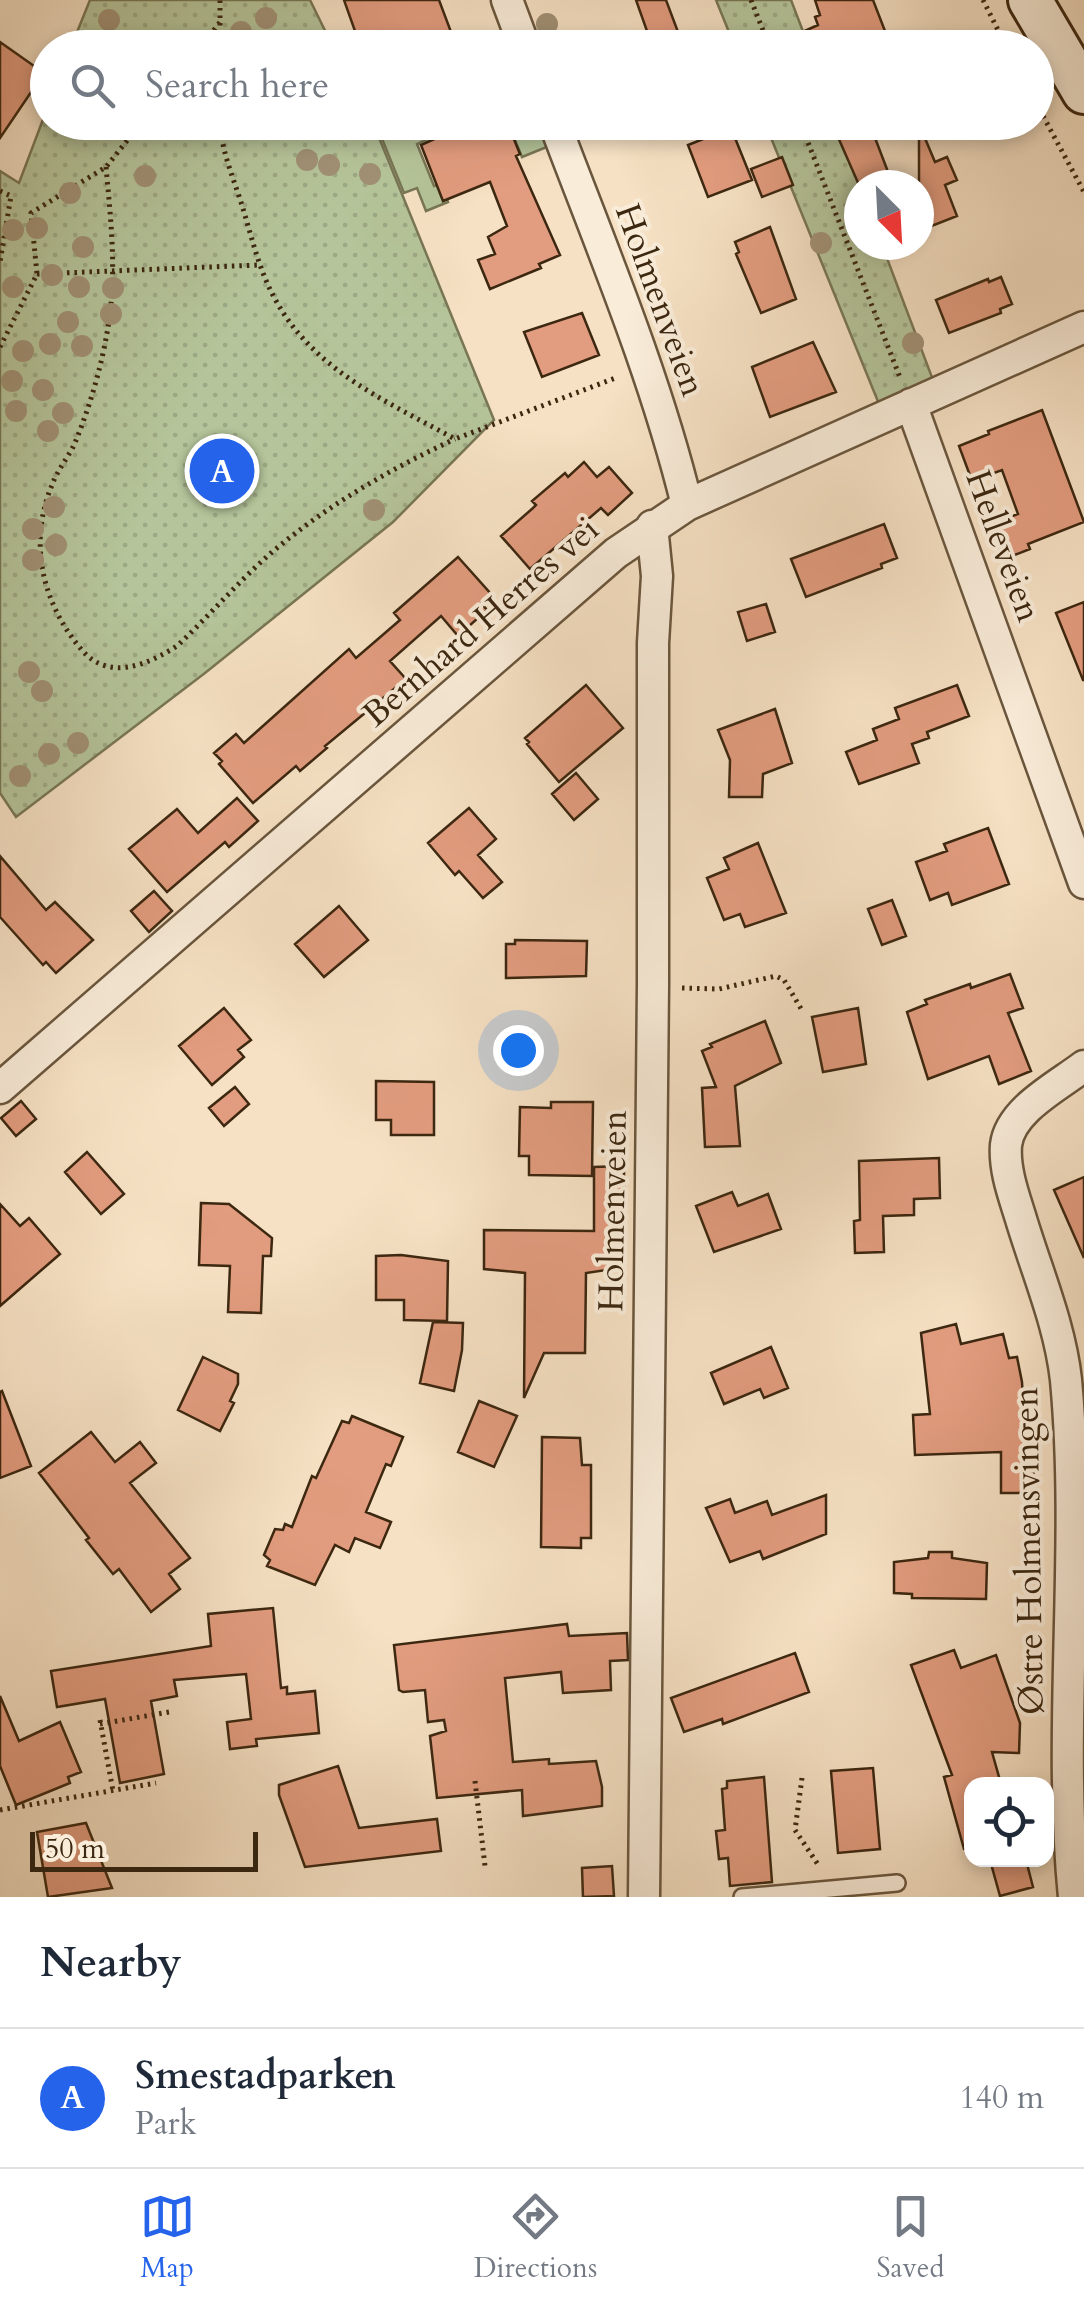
<!DOCTYPE html>
<meta charset="utf-8">
<style>
body{margin:0;font-family:Cardo,serif;background:#f2f2f3;color:#1f2937}
.controls{position:absolute;right:30px;bottom:30px;display:grid;overflow:hidden;border-radius:20px;box-shadow:0 5px 15px #0003}
.controls button{width:90px;height:90px;display:grid;place-items:center;padding:0;border:0;border-bottom:2px solid #e0e1e3;background:#fff;color:#1f2937;font:50px sans-serif}
.compass{position:absolute;left:844px;top:170px;width:90px;height:90px;border-radius:50%;background:#fff;box-shadow:0 5px 15px #0003;rotate:156deg}
.scale{position:absolute;left:30px;bottom:25px;width:228px;box-sizing:border-box;padding-left:10px;border:5px solid #3c2710;border-top:0;font-size:28px;line-height:35px;white-space:nowrap;color:#3c2710;-webkit-text-stroke:8px #f9ecd9;paint-order:stroke}
.you{position:absolute;left:518px;top:1050px;width:35px;height:35px;margin:-25px;border:8px solid #fff;border-radius:50%;background:#1a73e8;box-shadow:0 0 0 15px #1a73e833}
.badge{display:grid;place-items:center;width:65px;height:65px;border-radius:50%;background:#2563eb;color:#fff;font-size:32px;font-weight:700}
.pin{position:absolute;translate:-50% -50%;border:5px solid #fff;box-shadow:0 2px 10px #0006}
.list{margin:0;padding:0;list-style:none}
h2{display:flex;justify-content:space-between;align-items:center;height:130px;margin:0;padding:0 40px;font-size:42px}
h2 small{font-size:32px;font-weight:400;color:#747a83}
.list li{display:grid;grid-template-columns:65px 1fr auto;gap:30px;align-items:center;box-sizing:border-box;height:140px;padding:0 40px;border-top:2px solid #e0e1e3}
.list b{display:block;font-size:38px;white-space:nowrap}
.list p{margin:0;font-size:32px;white-space:nowrap;color:#747a83}
.list em{font-size:32px;font-style:normal;color:#747a83}
.icon{flex:none;width:55px;height:55px;fill:none;stroke:currentColor;stroke-width:2;stroke-linecap:round;stroke-linejoin:round}
.map{position:relative;flex:none;width:1084px;height:1897px;overflow:hidden}
.search{position:absolute;background:#fff;box-shadow:0 5px 15px #0003;left:30px;right:30px;top:30px;height:110px;display:flex;align-items:center;gap:25px;box-sizing:border-box;padding:0 35px;border-radius:55px;color:#747a83;font-size:38px}
.sheet{height:270px;background:#fff}
nav{display:flex;justify-content:space-around;align-items:center;box-sizing:border-box;height:140px;border-top:2px solid #e0e1e3;background:#fff;font-size:28px;color:#747a83}
nav a{display:grid;justify-items:center;gap:5px}
nav .on{color:#2563eb}
.map>svg:first-child{display:block}
</style>
<div class="map">
<svg width="1084" height="1897" viewBox="0 0 1084 1897">
<defs>
<pattern id="park-dots" width="8" height="8" patternUnits="userSpaceOnUse" patternTransform="scale(2.5)"><rect width="8" height="8" fill="#b5c49a"/><path d="M2 2h.1M6 6h.1" fill="none" stroke="#9da884" stroke-width="1.8" stroke-linecap="round"/></pattern>
</defs>
<rect width="100%" height="100%" fill="#f6e1c4"/>
<filter id="stains"><feTurbulence type="fractalNoise" baseFrequency=".002" numOctaves="4"/><feColorMatrix values="0 0 0 0 .2 0 0 0 0 .09 0 0 0 0 .02 0 0 0 .5 -.17"/></filter>
<radialGradient id="worn" r=".72"><stop offset=".6" stop-color="#630" stop-opacity="0"/><stop offset="1" stop-color="#630" stop-opacity=".3"/></radialGradient>
<path fill="#b5c49a" stroke="#787655" stroke-width="2.5" d="M461 123 417 144 434 186 441 184 448 202 426 211 417 188 404 193 376 124Z
M514 123H545L554 144 522 157 513 135 518 132Z"/>
<path fill="url(#park-dots)" stroke="#787655" stroke-width="2.5" d="M90 0H310L333 47H71Z
M716 0H791L809 47H735Z
M47 109 48 122 373 123 494 420 393 522 205 673 16 817 0 793V171L19 183Z
M765 123H837L860 185 859 245H882L933 380 879 404Z"/>
<path fill="#e29c7f" stroke="#3c2710" stroke-width="2.5" d="M344 0H439L457 48H361Z
M636 0H666L684 48H653Z
M815 0H873L885 31 865 39 868 48H767L818 25 815 17 820 15Z
M0 42 44 73 0 138Z
M472 122H501L506 134 511 132 520 154 516 156 560 255 539 264 541 268 490 289 478 260 495 254 488 237 507 226 490 182 443 201 421 145Z
M849 122H869L893 185H859L834 128Z
M919 124 935 162 947 157 957 180 945 185 957 216 919 231Z
M731 128 752 180 708 197 688 145Z
M782 157 793 185 762 197 751 169Z
M770 227 796 299 761 313 736 254 739 252 735 242Z
M1001 277 1012 304 1000 309 1001 313 949 333 936 300 988 279 989 282Z
M582 313 599 355 542 377 524 332Z
M813 342 836 392 770 417 752 367Z
M1042 410 1084 522 1028 544 1030 549 1002 560 989 525 1018 514 1002 470 972 481 959 446 989 434 988 431Z
M584 462 597 477 609 467 632 493 608 515 601 508 530 569 501 536 533 508 536 505 532 501 565 473 568 477Z
M884 524 897 558 881 564 882 568 806 597 791 559Z
M458 557 491 594 481 603 487 610 458 636 441 616 390 661 406 679 325 746 327 748 300 771 296 766 253 803 219 764 222 761 214 753 236 734 244 743 349 649 356 658 400 620 394 613Z
M1084 602V680H1083L1056 613Z
M766 604 775 632 747 641 738 612Z
M586 685 623 728 559 782 527 744 529 742 525 738Z
M957 685 969 716 927 732 929 738 912 744 919 763 859 784 846 752 877 740 873 729 899 719 895 708Z
M775 709 792 763 763 774 762 797H729L730 760 718 730Z
M576 773 598 799 574 820 552 794Z
M237 798 258 821 229 847 225 842 167 892 129 849 177 809 198 833Z
M469 808 496 839 478 855 502 882 483 898 459 871 455 875 428 843Z
M988 828 1009 884 952 905 948 893 930 900 916 862 947 851 944 844Z
M758 843 786 913 745 927 740 914 724 920 707 878 729 869 724 858Z
M0 856 46 910 55 902 93 940 56 973 46 962 43 965 0 917Z
M154 891 172 911 149 932 131 911Z
M892 900 906 936 882 945 868 909Z
M339 906 368 940 324 977 295 944Z
M515 940 587 941 586 976 506 978V944H515Z
M1010 974 1023 1008 1008 1013 1031 1071 999 1084 989 1056 928 1079 907 1012 927 1004 925 1000 970 984 971 988Z
M224 1008 251 1040 238 1050 244 1057 212 1085 179 1046Z
M858 1008 866 1064 823 1072 812 1017Z
M765 1021 781 1063 735 1086 740 1146 705 1147 702 1088 716 1087 702 1051 712 1047 710 1044Z
M376 1081 434 1082V1135H391V1120H376Z
M235 1087 249 1104 224 1126 209 1108Z
M21 1101 36 1119 16 1136 1 1118Z
M551 1102H593L592 1176 529 1175V1156H519L520 1107 551 1108Z
M87 1152 124 1194 101 1214 65 1172Z
M939 1158 940 1198 914 1199V1215L883 1216 884 1252 855 1253 854 1221 860 1220 859 1161Z
M624 1166V1198H617L613 1269 586 1273 585 1353H544L524 1398 525 1273 484 1269V1230L594 1231V1167Z
M1084 1177V1258L1054 1190Z
M732 1192 738 1206 768 1194 781 1229 714 1252 696 1206Z
M201 1203 229 1204 272 1238 271 1256H263L261 1313 228 1312 230 1266 199 1265Z
M0 1204 20 1226 29 1218 60 1254 0 1306Z
M401 1255 448 1261 447 1321 404 1320V1300H376V1256Z
M433 1322 463 1323 462 1350 454 1391 420 1383Z
M956 1324 961 1344 1003 1334 1009 1358 1017 1357 1022 1382 1026 1457H1034V1493H1001V1452L915 1455 913 1415 930 1414 921 1333Z
M771 1347 788 1388 764 1398 760 1389 724 1404 711 1373Z
M203 1357 238 1374V1384L230 1401 234 1403 220 1431 178 1410Z
M2 1391 31 1466 0 1478V1392Z
M479 1401 517 1416 494 1467 458 1452Z
M352 1416 403 1437 391 1466 386 1464 366 1512 391 1522 380 1548 355 1538 349 1552 335 1545 315 1585 267 1566 270 1560 264 1555 275 1529 283 1530 285 1524 292 1527 312 1476 316 1478 342 1421 349 1423Z
M91 1432 115 1462 140 1442 156 1463 130 1483 190 1558 169 1574 180 1589 151 1612 119 1569 113 1574 86 1540 89 1538 39 1473Z
M542 1437 580 1438 582 1465H591V1538H581V1548L541 1547Z
M826 1495V1534L763 1559 760 1551 730 1562 706 1508 730 1499 735 1513 767 1501 772 1515Z
M929 1552H952V1558L987 1563 986 1599 912 1598V1594L894 1593V1562L928 1558Z
M273 1608 281 1688 287 1687V1694L315 1691 319 1733 256 1739 257 1746 230 1749 227 1722 251 1719 246 1674 174 1680 177 1696 151 1701 164 1774 120 1783 105 1699 57 1707 51 1671 211 1646 208 1614Z
M567 1624 569 1636 627 1633 628 1660 610 1661 611 1690 563 1693 561 1672 505 1678 513 1762 549 1759V1764L596 1761 602 1787V1806L523 1816 522 1790 437 1798 430 1736 446 1731 444 1720 428 1722 425 1690 403 1692 399 1690 394 1645Z
M954 1650 961 1668 996 1655 1020 1723 1019 1753 992 1752 1001 1784H972V1848L964 1849 944 1777 952 1775 911 1665Z
M795 1653 809 1692 723 1724 722 1719 684 1732 671 1698Z
M0 1696 19 1741 60 1722 81 1772 68 1777 70 1783 16 1805 0 1766Z
M338 1766 359 1828 437 1819 441 1851 305 1867 279 1795V1785Z
M873 1768 880 1849 838 1853 831 1771Z
M764 1777 772 1882 730 1886 728 1858 719 1859 716 1831 725 1830 722 1789 727 1788V1781Z
M86 1823 112 1888 48 1897 37 1832Z
M990 1860H1026L1033 1887 1000 1896Z
M612 1866 614 1896 583 1897 582 1868Z"/>
<g fill="none" stroke-linecap="round" stroke-linejoin="round">
<g stroke="#6a563d" stroke-width="20">
<path id="lane" d="M742 1897 897 1883"/>
</g>
<g stroke="#6a563d" stroke-width="35">
<path id="street" d="M507 0 525 48
M554 122C602 249 655 374 687 505
M911 404 1084 883
M0 1088 616 553 687 505 1084 327
M644 1897 653 984V643L657 576 652 526
M1074 1897C1057 1726 1082 1552 1066 1380 1060 1325 1037 1272 1021 1219 1014 1196 1004 1170 1006 1145 1010 1110 1058 1086 1084 1066"/>
</g>
<g stroke="#3c2710" stroke-width="48">
<path id="secondary" d="M1030 0 1084 92"/>
</g>
<path stroke="#3c2710" stroke-width="5" stroke-dasharray="2.5 5" stroke-linecap="butt" d="M751 0 770 48
M983 0 1007 48
M200 48 220 22
M220 48V0
M1036 103 1084 192
M220 122C221 152 236 184 244 212 253 242 260 272 275 299 314 371 388 402 455 439L618 377
M800 122 901 380
M106 167C111 222 117 273 108 327 102 365 89 410 74 445 67 459 57 471 52 485 28 542 42 603 81 649 108 682 147 665 177 646 209 616 238 582 271 553 326 506 390 469 455 439
M0 191 11 196 0 262
M37 274 259 265
M0 347 37 274 31 213 106 167 142 122
M682 988 719 989 776 976 784 980 803 1012
M100 1720 113 1791
M100 1724 169 1712
M802 1778 795 1830 819 1866
M475 1781 485 1866
M0 1810 156 1783"/>
<use href="#lane" stroke="#f9ecd9" stroke-width="15"/>
<use href="#street" stroke="#f9ecd9" stroke-width="30"/>
<use href="#secondary" stroke="#f9ecd9" stroke-width="42"/>
</g>
<g fill="#a09074">
<circle cx="266" cy="18" r="11"/>
<circle cx="109" cy="20" r="11"/>
<circle cx="547" cy="24" r="11"/>
<circle cx="241" cy="32" r="11"/>
<circle cx="307" cy="160" r="11"/>
<circle cx="329" cy="165" r="11"/>
<circle cx="370" cy="174" r="11"/>
<circle cx="145" cy="176" r="11"/>
<circle cx="70" cy="193" r="11"/>
<circle cx="37" cy="228" r="11"/>
<circle cx="13" cy="230" r="11"/>
<circle cx="821" cy="243" r="11"/>
<circle cx="83" cy="247" r="11"/>
<circle cx="52" cy="275" r="11"/>
<circle cx="13" cy="287" r="11"/>
<circle cx="79" cy="287" r="11"/>
<circle cx="113" cy="288" r="11"/>
<circle cx="111" cy="314" r="11"/>
<circle cx="68" cy="322" r="11"/>
<circle cx="913" cy="343" r="11"/>
<circle cx="50" cy="344" r="11"/>
<circle cx="82" cy="346" r="11"/>
<circle cx="23" cy="351" r="11"/>
<circle cx="12" cy="381" r="11"/>
<circle cx="43" cy="390" r="11"/>
<circle cx="16" cy="411" r="11"/>
<circle cx="63" cy="413" r="11"/>
<circle cx="48" cy="431" r="11"/>
<circle cx="54" cy="507" r="11"/>
<circle cx="374" cy="510" r="11"/>
<circle cx="33" cy="529" r="11"/>
<circle cx="56" cy="545" r="11"/>
<circle cx="33" cy="560" r="11"/>
<circle cx="29" cy="672" r="11"/>
<circle cx="42" cy="691" r="11"/>
<circle cx="78" cy="743" r="11"/>
<circle cx="49" cy="754" r="11"/>
<circle cx="20" cy="776" r="11"/>
</g>
<g text-anchor="middle" dominant-baseline="central" stroke-width="8" stroke-linejoin="round" paint-order="stroke">
<g font-size="35" fill="#3c2710" stroke="#f9ecd9">
<text transform="translate(660 300) rotate(70)">Holmenveien</text>
<text transform="translate(1003 546) rotate(70)">Helleveien</text>
<text transform="translate(481 622) rotate(-41)">Bernhard Herres vei</text>
<text transform="translate(613 1211) rotate(-89)">Holmenveien</text>
<text transform="translate(1029 1551) rotate(-91)">Østre Holmensvingen</text>
</g>
</g>
<rect width="100%" height="100%" filter="url(#stains)"/>
<rect width="100%" height="100%" fill="url(#worn)"/>
</svg>
<div class="controls">
<button><svg class="icon" aria-label="locate" viewBox="0 0 24 24"><circle cx="12" cy="12" r="6"/><path d="M12 2v4M12 18v4M2 12h4M18 12h4"/></svg></button>
</div>
<svg class="compass" viewBox="-18 -18 36 36"><path d="M0-13l5 13h-10z" fill="#e53935"/><path d="M0 13l5-13h-10z" fill="#747a83"/></svg>
<div class="scale">50 m</div>
<div class="you"></div>
<div class="pin badge" style="left:222px;top:471px">A</div>
<div class="search"><svg class="icon" aria-label="search" viewBox="0 0 24 24"><circle cx="10" cy="10" r="6"/><path d="M15 15l6 6"/></svg>Search here</div>
</div>
<section class="sheet">
<h2>Nearby<small></small></h2>
<ul class="list">
<li><span class="badge">A</span><div><b>Smestadparken</b><p>Park</p></div><em>140 m</em></li>
</ul>
</section>
<nav>
<a class="on"><svg class="icon" aria-label="map" viewBox="0 0 24 24"><path d="M3 6l6-2 6 2 6-2v14l-6 2-6-2-6 2zM9 4v14M15 6v14"/></svg>Map</a>
<a><svg class="icon" aria-label="directions" viewBox="0 0 24 24"><path d="M12 3l9 9-9 9-9-9zM9 14v-3h6M13 9l2 2-2 2"/></svg>Directions</a>
<a><svg class="icon" aria-label="saved" viewBox="0 0 24 24"><path d="M7 4h10v16l-5-4-5 4z"/></svg>Saved</a>
</nav>
